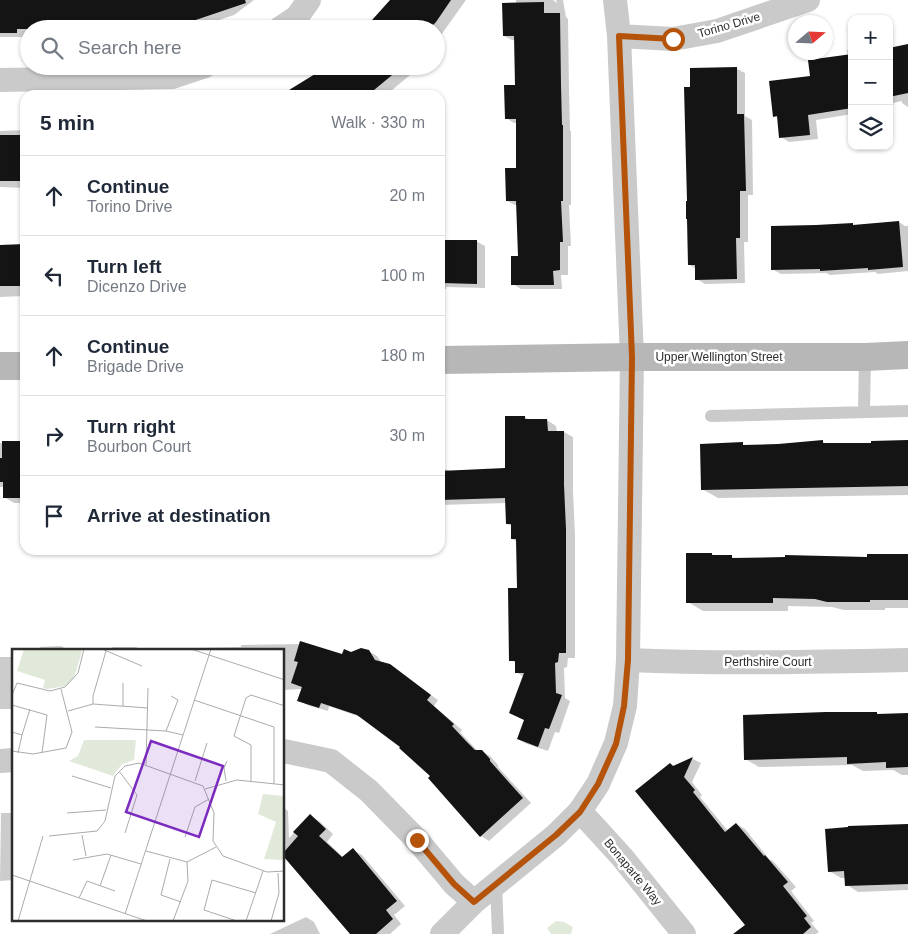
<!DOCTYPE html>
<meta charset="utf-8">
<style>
body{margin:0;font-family:Helvetica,sans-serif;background:#f2f2f3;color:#1f2937}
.controls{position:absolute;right:15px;top:15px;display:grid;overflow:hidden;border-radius:10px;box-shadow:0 1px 4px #0004}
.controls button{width:45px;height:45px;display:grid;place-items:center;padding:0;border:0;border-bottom:1px solid #e0e1e3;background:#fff;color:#1f2937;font:25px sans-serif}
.compass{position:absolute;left:788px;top:15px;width:45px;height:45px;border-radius:50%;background:#fff;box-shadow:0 1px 4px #0004;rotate:71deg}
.stop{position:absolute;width:15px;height:15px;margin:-11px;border:4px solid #b45309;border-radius:50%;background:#fff}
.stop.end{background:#b45309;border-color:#fff;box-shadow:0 1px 5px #0008}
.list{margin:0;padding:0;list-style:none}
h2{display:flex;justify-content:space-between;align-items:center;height:65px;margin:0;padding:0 20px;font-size:21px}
h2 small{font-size:16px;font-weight:400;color:#747a83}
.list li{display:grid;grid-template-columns:32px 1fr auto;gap:15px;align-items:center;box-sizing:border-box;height:80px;padding:0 20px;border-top:1px solid #e0e1e3}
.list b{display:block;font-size:19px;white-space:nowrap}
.list p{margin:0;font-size:16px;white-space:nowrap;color:#747a83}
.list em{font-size:16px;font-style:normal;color:#747a83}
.icon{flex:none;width:28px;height:28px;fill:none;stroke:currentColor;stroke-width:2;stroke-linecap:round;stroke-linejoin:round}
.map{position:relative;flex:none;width:908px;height:934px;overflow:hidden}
.search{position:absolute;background:#fff;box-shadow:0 1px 4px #0004;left:20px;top:20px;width:425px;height:55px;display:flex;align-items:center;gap:12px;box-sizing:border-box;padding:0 18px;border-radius:28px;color:#747a83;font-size:19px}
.panel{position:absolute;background:#fff;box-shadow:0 1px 4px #0004;left:20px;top:90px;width:425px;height:465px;border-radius:15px}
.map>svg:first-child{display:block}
</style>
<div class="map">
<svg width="908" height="934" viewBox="0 0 908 934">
<rect width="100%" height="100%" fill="#fff"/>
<path fill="#e1eada" d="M556 921 564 922 573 927 571 934H551L547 928Z"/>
<path fill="#0003" d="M0 0H254L234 15 192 29H29V37H0Z
M391 0H466L436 42V29H369Z
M516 0H553L557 3 556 0H563L566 17 568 19 569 90 570 131H571V205H569L571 246H568V275H561L562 289H521L513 284 519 257 517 205H515L507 201 517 169V123H514L506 118 516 86 515 40H512L504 36 516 4Z
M908 45V107L902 103V101L889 104V49Z
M852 49V114L816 120 818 139 789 142 781 137 778 118 774 116 812 78 848 55 847 50Z
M329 66H421L386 95H283Z
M737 69 745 73V116L752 120 753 195H748V242H744L745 283 705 284 697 279 696 269 690 265 691 88Z
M25 130V188L0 187V131Z
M899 222 905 226H908V271L878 274 875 272 830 275 826 273 781 274 772 269 852 224 855 226Z
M440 226 444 228 445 241H476L485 246V288L446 287V289H440Z
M0 246H25V296L0 297Z
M525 417 530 421 547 420 556 426 557 432H564L573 437V491L575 535V658H568L567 667 564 668 565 698 570 701 559 733 555 732 548 751 527 744 518 739 525 720 524 677 516 672V663L511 660 518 589V542L512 539V526L507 524 506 503 440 505V467L450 471 506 470Z
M908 441V495L718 498 702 489 742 444 747 446 823 442 827 444H872Z
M0 443H25V503H14L4 497V487H0Z
M712 554 716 557H732L736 559 868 558 908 555V608H885V610H844L832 607 788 606V611H703L688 602Z
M303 644 343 656 351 653 368 651 377 656 382 663 398 671 438 700 434 706 462 730 460 732 473 746 478 751H482L490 756 498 765V767L531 803 489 841 481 836 432 776 402 747 363 718 329 706 328 711 307 705 299 700 302 689 284 690V650H198V648L241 647V645Z
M61 646 68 650H40V647Z
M112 647H136L142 650H112Z
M0 657H14V709H0Z
M876 713 881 715 908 714V775H902L893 770 863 771 852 765 759 767 745 759Z
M693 759 701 763 692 782 702 795 700 797 728 831 736 824 745 829 769 859 773 861 796 887 791 891 814 921 811 923 819 932 816 934H751L671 764 675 767Z
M284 808 288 811 289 838 310 816 319 821 333 834 327 842 344 858 353 850 362 855 405 906 394 915 401 924 390 934H351L285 857 284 858Z
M1 813H14V880L0 881Z
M908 826V890L858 892 847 885 846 878H841L829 871Z
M306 917 314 922 320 934H270Z"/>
<path fill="#141414" d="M0 0H245L246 3 169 29H17V33H0Z
M390 0H451L436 22 429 29H364Z
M544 2V13H560L561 85 562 125H563V201H561L563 242H560V270L553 271 554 285H511V256H518L516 201H506L505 168H516V119H505L504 85H515L514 36H503L502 3Z
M908 44V93L889 97V48Z
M852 54V108L808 115 810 135 779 138 777 116 773 117 769 81 810 76 808 60Z
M328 66H403L368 95H281Z
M737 67V114H744L746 191H740V238H736L737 279 695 280V265H688L687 219H686V201H687L684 87H690V68Z
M0 135H25V181H0Z
M899 221 903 267 868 270V268L820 271V269L771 270V226L816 225 853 223V225Z
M443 240H477V284L442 283Z
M25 244V286H0V245Z
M505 416H525V419H547L548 431H564V485L566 529V653H559L558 662 555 663 556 693 562 695 549 729 545 728 538 747 517 739 524 720 509 713 524 673H515V661H509L508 588H517L516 539H511V524H506L505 498 440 500V471L505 468Z
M823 440V443H871V441L908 440V486L701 490 700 444 743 442V445L778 444Z
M2 441H25V498H3V482H0V458H2Z
M686 553H712V555H732V558L785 557V555L867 557V554H908V600H870V602H827L815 599 773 598V603H686Z
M300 641 342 654 344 649 351 652 361 648 369 650 375 660 390 664 431 695 427 700 454 724 452 726 465 740 475 750H482L490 759V761L523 798 480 837 428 778 430 776 399 748 400 747 357 715 321 703 319 708 297 701 302 687 291 683 298 662 294 661Z
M826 712H877V714L908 713V767L886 768V762L847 764V757L744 760 743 715Z
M693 757 684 777 695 790 693 792 725 832 736 823 764 856 765 855 788 882 783 886 807 916 804 918 811 927 803 934H733L745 925 635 791 670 763 673 766Z
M310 814 326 829 319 836 342 857 353 848 397 901 386 910 393 919 376 934H350L284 857V852L298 836 293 832Z
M908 824V884L845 886 844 871 828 872 825 829 848 827V826Z"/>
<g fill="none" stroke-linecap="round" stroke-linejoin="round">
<path stroke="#cacaca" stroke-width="12" d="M864 412 865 357
M711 416 908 411
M496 884 498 934"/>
<path stroke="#cacaca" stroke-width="24" d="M279 29 297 17 309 0
M619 36 673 39 717 31 808 0
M0 80 172 77 205 66
M628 660C721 664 815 662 908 660
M284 751 331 761 369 791 417 840 454 884 474 902
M0 761 14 760
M580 811 622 857 684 934
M442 934 474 902 556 835 580 811 598 784 616 743 625 706 628 660 632 357 619 36 615 0"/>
<path stroke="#b7b7b7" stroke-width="28" d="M440 360 632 357H865L908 355
M0 366H25"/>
</g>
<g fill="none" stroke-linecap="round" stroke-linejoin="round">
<path stroke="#b45309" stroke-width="6" d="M417 840 454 884 474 902 556 835 580 812 598 784 616 744 624 706 628 660 632 357 619 36 673 39"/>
</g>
<g text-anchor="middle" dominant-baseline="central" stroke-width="5" stroke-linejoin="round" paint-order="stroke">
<g font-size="12" fill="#2d2d2d" stroke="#fff">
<text transform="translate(729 25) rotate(-16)">Torino Drive</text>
<text x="719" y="357">Upper Wellington Street</text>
<text x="768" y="662">Perthshire Court</text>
<text transform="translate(633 872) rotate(50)">Bonaparte Way</text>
</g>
</g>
<g transform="translate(12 649)">
<rect width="272" height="272" fill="#fff"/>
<path d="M12 0H70V2L62 29 54 37 35 40 31 39 33 31 5 22ZM72 91H124L122 111 110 115 101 127 57 112 66 107ZM251 145 272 147 273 209 269 211 252 210 264 173 246 165Z" fill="#e1eada"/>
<path fill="none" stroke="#ababab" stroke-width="1" d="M90 0 130 17M179 0 273 31M111 34V57M0 46 5 34 38 42 53 38 66 24 72 0M182 51 262 78V135M81 55V47L94 2M0 56 35 66 30 104M56 62 81 55 136 59M83 78 154 82 171 86M154 82 166 51 159 47M0 83 10 86 6 104M10 86 18 60M0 102 21 105 54 99 60 83 49 40M134 116 136 39M107 122 125 146 113 184M60 127 99 139M183 132 195 94M214 132 212 119 215 112M239 132V96L222 87 234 49 239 46 273 57M193 140 225 131 273 136M55 164 94 161M70 186 74 207M37 187 85 182 93 172 103 127 113 117 127 114 191 137 202 164 201 192 211 207 255 223 273 222M173 188 183 158 197 150M134 202 175 213 204 198M158 210 149 246 169 253M61 211 95 205 129 215M0 226 135 272M88 237 99 206M67 249 75 232 103 242M113 265 199 0M6 272 31 187M161 272 176 232 175 213M225 272 192 261 200 231 244 244M234 272 251 222M259 272 267 244 266 224"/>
<path fill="#7b2cbf" fill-opacity="0.15" stroke="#7b2cbf" stroke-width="2.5" d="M139 92 211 117 187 188 114 163Z"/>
<rect width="272" height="272" fill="none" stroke="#2d2d2d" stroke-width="2.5"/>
</g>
</svg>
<div class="controls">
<button>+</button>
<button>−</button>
<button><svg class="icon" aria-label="layers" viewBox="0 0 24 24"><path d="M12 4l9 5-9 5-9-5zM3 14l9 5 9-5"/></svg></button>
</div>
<svg class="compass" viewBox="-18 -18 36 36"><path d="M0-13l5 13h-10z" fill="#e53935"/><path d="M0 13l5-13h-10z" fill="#747a83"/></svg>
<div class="stop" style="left:673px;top:39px"></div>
<div class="stop end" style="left:417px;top:840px"></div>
<div class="search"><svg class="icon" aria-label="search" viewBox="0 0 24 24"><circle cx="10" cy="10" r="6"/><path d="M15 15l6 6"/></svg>Search here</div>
<section class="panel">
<h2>5 min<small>Walk · 330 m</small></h2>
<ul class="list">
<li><svg class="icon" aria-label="ahead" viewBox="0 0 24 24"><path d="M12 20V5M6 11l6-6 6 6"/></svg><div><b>Continue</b><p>Torino Drive</p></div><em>20 m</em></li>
<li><svg class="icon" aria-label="left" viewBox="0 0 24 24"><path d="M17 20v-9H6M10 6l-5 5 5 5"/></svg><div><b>Turn left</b><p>Dicenzo Drive</p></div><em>100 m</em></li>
<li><svg class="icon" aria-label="ahead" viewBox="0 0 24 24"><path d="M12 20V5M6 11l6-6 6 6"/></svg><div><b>Continue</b><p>Brigade Drive</p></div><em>180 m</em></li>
<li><svg class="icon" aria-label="right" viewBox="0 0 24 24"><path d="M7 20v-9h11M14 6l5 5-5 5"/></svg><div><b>Turn right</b><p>Bourbon Court</p></div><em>30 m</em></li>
<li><svg class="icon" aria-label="arrive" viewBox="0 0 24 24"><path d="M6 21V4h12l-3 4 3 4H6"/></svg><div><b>Arrive at destination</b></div></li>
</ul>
</section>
</div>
